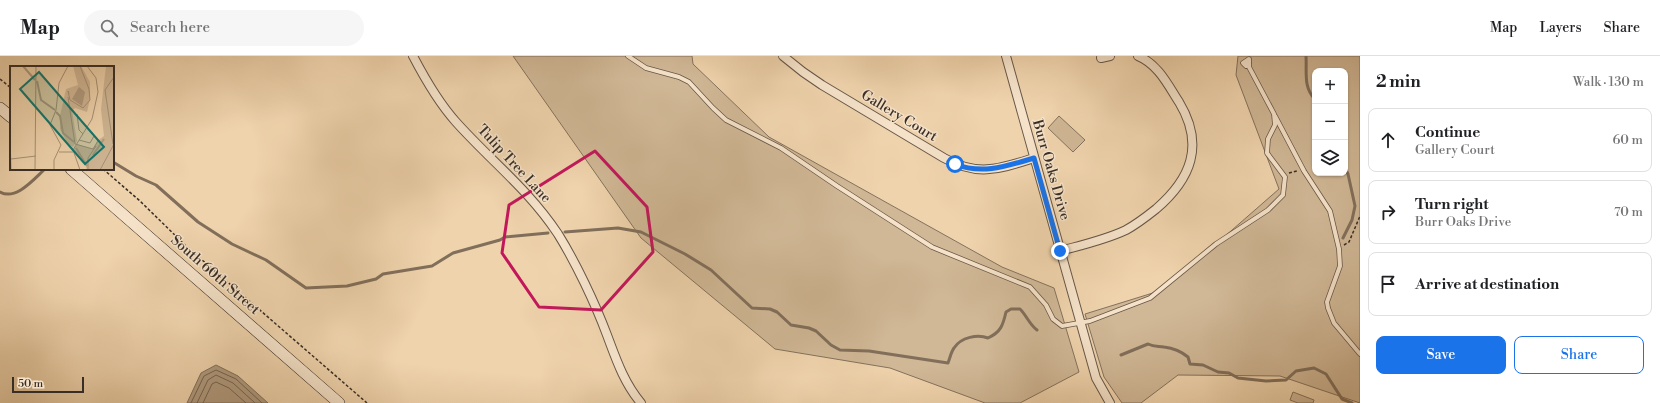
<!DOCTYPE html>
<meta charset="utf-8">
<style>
body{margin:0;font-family:"Libre Bodoni",serif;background:#f6f6f6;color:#202124}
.controls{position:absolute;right:12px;top:12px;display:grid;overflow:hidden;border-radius:8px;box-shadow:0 1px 3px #0004}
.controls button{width:36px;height:36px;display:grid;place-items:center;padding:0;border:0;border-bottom:1px solid #e0e0e0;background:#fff;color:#202124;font:20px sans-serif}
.scale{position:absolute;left:12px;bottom:10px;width:72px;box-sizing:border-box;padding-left:4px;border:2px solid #392e26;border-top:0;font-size:11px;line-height:14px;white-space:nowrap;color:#392e26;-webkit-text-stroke:3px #f5e2c9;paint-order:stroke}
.stop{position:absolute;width:12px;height:12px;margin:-9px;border:3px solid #1a73e8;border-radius:50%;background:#fff}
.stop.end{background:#1a73e8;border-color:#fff;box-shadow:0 1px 4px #0008}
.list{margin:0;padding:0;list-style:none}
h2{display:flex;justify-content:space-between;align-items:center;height:52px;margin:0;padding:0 16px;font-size:17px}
h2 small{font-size:13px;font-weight:400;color:#757577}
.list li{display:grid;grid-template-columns:26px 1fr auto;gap:12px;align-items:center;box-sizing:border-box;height:64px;margin:0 8px 8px;padding:0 8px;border:1px solid #e0e0e0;border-radius:8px}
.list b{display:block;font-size:15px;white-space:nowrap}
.list p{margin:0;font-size:13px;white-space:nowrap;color:#757577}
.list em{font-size:13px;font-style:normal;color:#757577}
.actions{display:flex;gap:8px;padding:12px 16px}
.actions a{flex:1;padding:9px 0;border:1px solid #1a73e8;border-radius:8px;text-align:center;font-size:14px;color:#1a73e8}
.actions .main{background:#1a73e8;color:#fff}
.icon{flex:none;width:22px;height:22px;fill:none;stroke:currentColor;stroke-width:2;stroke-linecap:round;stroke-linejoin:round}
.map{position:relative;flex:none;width:1360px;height:347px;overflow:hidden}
header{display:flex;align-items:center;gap:24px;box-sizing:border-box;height:56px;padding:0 20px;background:#fff;border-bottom:1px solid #e0e0e0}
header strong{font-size:19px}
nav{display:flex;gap:22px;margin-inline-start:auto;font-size:14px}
.search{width:280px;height:36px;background:#f6f6f6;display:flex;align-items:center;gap:10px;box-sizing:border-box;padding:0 14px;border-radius:22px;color:#757577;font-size:15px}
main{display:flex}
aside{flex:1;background:#fff}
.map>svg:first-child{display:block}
</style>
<header>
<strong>Map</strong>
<div class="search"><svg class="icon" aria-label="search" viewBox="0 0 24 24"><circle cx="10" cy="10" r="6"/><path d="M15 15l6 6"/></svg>Search here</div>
<nav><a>Map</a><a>Layers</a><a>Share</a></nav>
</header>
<main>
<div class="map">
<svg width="1360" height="347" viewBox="0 0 1360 347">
<rect width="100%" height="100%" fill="#efd3ac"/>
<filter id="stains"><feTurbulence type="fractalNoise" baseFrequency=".005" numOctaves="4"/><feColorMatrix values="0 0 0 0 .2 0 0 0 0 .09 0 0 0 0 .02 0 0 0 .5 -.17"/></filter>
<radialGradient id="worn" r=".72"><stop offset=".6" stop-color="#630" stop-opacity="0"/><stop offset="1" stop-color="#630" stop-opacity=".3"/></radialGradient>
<path fill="#d0b795" stroke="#84725e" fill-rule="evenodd" d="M513 0H692L693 8 769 81 1002 211 1054 232 1079 316 1020 347H985L890 312 775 293 641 182Z
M1238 0H1360V347L1280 320 1178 319 1141 347H1122L1104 321 1085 258 1156 236 1216 188 1279 133 1236 19ZM1315 15H1345V117H1315Z
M1059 60 1085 84 1073 96 1048 72Z
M1293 336 1314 344 1313 347H1298L1290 344Z"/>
<path fill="#b19b7e" stroke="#816f5b" d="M216 309 238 320 268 347H187L201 317Z"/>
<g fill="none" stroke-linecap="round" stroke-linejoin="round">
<path stroke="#756452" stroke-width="1" d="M191 347 204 320 216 314 236 323 262 347
M197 347 208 324 216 319 233 327 255 347
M203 347 212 328 216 326 229 332 246 347"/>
<path stroke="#816f5b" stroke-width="3" d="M1306 0C1307 15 1303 32 1315 43
M113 106 136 120 156 129 198 166 232 188 266 204 306 232 347 230 376 223 383 218 432 210 453 197 500 184 505 181 548 177
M0 136C16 145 34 123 45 113
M565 176 618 172 641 176 685 198 711 214 752 252 770 253 777 256 791 269 809 272 816 275 831 289 840 294 869 295 948 307C950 302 951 296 954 292 961 281 978 278 988 282 1001 276 1003 269 1006 256L1011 253H1020C1027 260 1029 268 1037 274
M1343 182 1352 164 1355 150 1348 118 1345 112
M1121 299 1148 288C1154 291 1158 290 1164 291 1173 292 1182 296 1188 301L1190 308 1203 309 1218 316 1229 317 1238 322 1266 325 1286 324 1296 315 1314 312 1326 318 1342 343 1352 347"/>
<g stroke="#665748" stroke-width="5.5">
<path id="lane" d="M628 0 646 12 679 21 689 26 713 52 726 64 781 92 837 130 932 191 1030 231 1046 249 1053 263 1062 270 1090 265 1150 242 1216 188 1268 154 1283 139 1285 121 1267 97 1268 83 1275 69 1274 58 1249 11V3L1243 7 1246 10 1249 7
M1275 60 1304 115 1330 155 1339 193 1340 210 1327 246 1328 252 1334 267 1360 298"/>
</g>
<g stroke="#665748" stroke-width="10">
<path id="street" d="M413 0C425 23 438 46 456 66 491 105 528 133 558 178 576 207 595 247 607 279 616 303 624 327 641 347
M783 0 803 16 822 29 944 102C978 121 999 113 1034 102
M1006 0 1096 322 1110 347
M1101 2 1110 0
M1060 195C1082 189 1105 184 1126 174 1137 168 1146 161 1156 153 1191 123 1205 89 1179 46 1168 29 1158 8 1138 0"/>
</g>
<g stroke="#392e26" stroke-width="12">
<path id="secondary" d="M0 52 11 61
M71 113 339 347"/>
</g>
<path stroke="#392e26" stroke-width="1.5" stroke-dasharray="3 2" stroke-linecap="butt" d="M0 23 11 32
M103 113 140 145 186 190 367 347
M1289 117 1297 115
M1344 189 1349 186 1360 160"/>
<use href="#lane" stroke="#f5e2c9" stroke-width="4"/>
<use href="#street" stroke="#f5e2c9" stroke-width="8"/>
<use href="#secondary" stroke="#f5e2c9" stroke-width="11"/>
</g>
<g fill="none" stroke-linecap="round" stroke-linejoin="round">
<path stroke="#1a73e8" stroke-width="5" d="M955 108C982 119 1007 110 1034 102L1060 195"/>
</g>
<path fill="none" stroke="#c2185b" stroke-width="3" stroke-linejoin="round" d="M595 95 647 151 653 196 601 254 539 251 502 197 509 149Z"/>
<g text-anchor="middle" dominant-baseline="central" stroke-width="3" stroke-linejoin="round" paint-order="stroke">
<g font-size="14" fill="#392e26" stroke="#f5e2c9">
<text transform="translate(899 60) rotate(31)">Gallery Court</text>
<text transform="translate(514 108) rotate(47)">Tulip Tree Lane</text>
<text transform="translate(1051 114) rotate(74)">Burr Oaks Drive</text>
<text transform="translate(215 219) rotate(41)">South 60th Street</text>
</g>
</g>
<g transform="translate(10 10)">
<rect width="104" height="104" fill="#efd3ac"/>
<path d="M63 0H71L80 16V33L77 46 65 42 62 45 67 75 63 81 58 78 50 63V50L56 23 68 19ZM96 0H104V104H77L73 92 63 85 67 78 83 83 87 75 94 70 91 43Z" fill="#d0b795"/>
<path d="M69 21 75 26 72 40 62 33Z" fill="#b19b7e"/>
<path fill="none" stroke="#b19b7e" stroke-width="2" d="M13 0 25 14M27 15 31 34 45 44M46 46 50 50 53 67 64 76M66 82 77 100M83 89 94 73"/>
<path fill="none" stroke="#a69176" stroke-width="1" d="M59 28 58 25 60 34 73 42 80 34 79 23 70 0M58 31 65 78 83 83 88 75M67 48 69 64 73 68M0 69 1 104M69 74 80 77 84 70 81 67M103 78 95 24 104 11M49 86H63M1 93 26 90M25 104 26 0M44 104V94L51 79 40 59 46 44 49 17 58 0M70 104 63 84 82 53 88 26 86 12 77 0M78 104V92L86 80M90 104 104 78"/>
<path fill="#0f766e" fill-opacity="0.15" stroke="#0f766e" stroke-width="2" d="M29 6 94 81 75 98 10 23Z"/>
<rect width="104" height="104" fill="none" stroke="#392e26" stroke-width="2"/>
</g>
<rect width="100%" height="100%" filter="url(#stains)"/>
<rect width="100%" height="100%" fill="url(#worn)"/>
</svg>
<div class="controls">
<button>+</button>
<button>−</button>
<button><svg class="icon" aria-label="layers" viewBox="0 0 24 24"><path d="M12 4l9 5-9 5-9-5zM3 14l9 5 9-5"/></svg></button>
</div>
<div class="scale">50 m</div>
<div class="stop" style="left:955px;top:108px"></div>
<div class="stop end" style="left:1060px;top:195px"></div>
</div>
<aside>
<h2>2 min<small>Walk · 130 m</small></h2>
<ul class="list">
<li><svg class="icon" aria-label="ahead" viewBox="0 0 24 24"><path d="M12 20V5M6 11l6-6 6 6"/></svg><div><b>Continue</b><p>Gallery Court</p></div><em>60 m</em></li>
<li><svg class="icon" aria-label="right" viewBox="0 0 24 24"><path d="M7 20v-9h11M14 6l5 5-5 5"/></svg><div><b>Turn right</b><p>Burr Oaks Drive</p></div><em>70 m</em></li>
<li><svg class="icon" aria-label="arrive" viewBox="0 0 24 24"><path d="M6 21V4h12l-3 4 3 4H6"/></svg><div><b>Arrive at destination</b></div></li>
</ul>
<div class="actions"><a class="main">Save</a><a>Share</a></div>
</aside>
</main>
